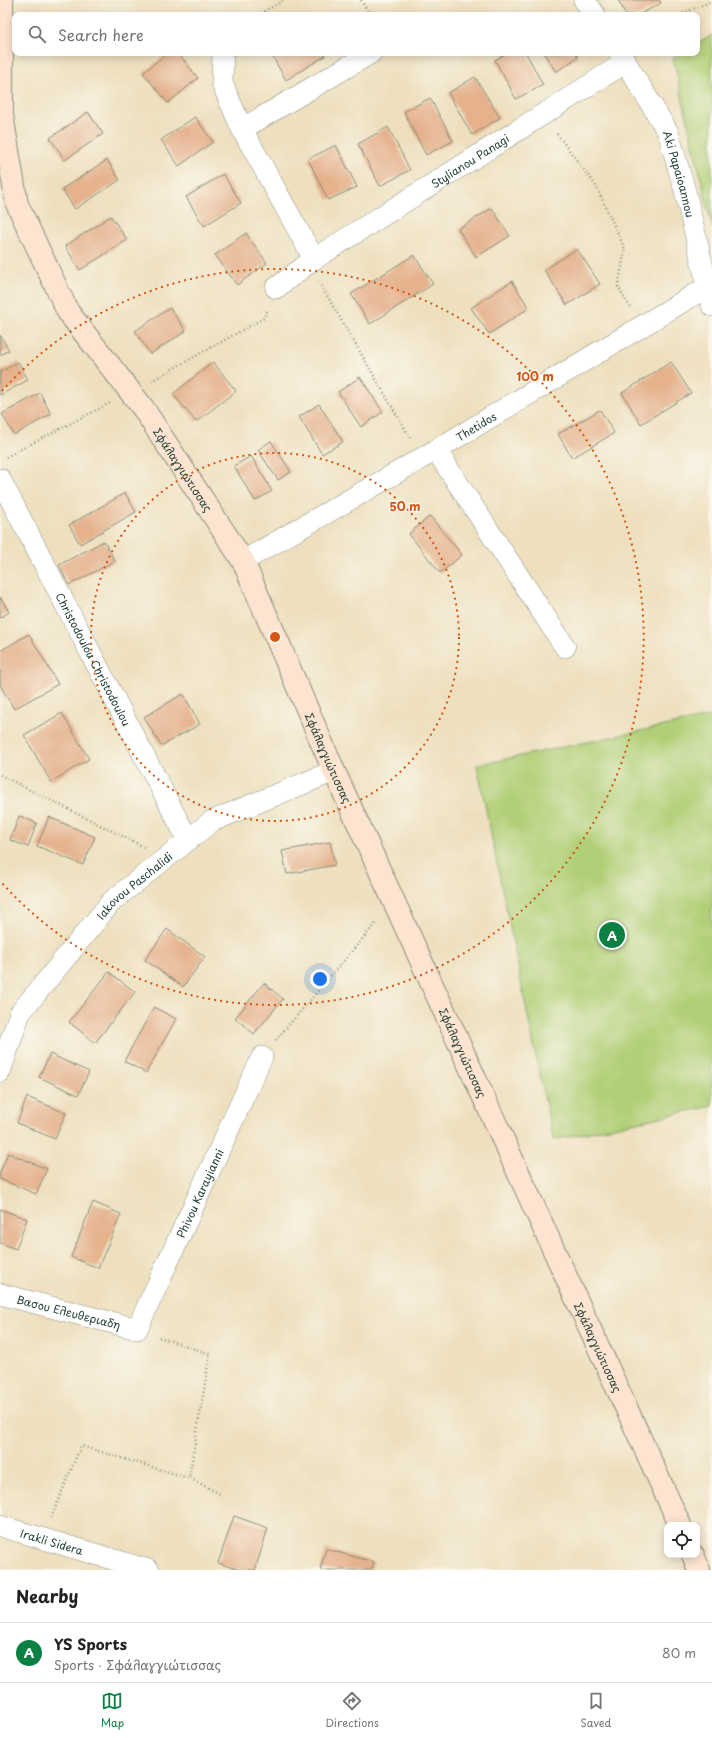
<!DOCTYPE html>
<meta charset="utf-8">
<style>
body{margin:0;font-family:"Playpen Sans",sans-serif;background:#f6f6f6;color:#222}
.controls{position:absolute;right:12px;bottom:12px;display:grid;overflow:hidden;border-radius:8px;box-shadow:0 2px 10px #0003}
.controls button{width:36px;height:36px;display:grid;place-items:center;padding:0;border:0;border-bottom:1px solid #e0e0e0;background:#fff;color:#222;font:20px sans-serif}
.you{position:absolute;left:320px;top:979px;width:14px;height:14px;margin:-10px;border:3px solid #fff;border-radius:50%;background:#1a73e8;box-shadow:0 0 0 6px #1a73e833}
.badge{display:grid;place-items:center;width:26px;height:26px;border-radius:50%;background:#0b8043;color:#fff;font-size:13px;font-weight:700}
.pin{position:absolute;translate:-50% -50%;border:2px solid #fff;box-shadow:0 1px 4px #0006}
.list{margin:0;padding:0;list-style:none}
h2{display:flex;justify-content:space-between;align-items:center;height:52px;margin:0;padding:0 16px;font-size:17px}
h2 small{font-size:13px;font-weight:400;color:#767676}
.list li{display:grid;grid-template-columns:26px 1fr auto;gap:12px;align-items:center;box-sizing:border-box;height:60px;padding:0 16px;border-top:1px solid #e0e0e0}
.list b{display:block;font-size:15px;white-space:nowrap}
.list p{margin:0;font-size:13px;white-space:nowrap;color:#767676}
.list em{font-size:13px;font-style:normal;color:#767676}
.icon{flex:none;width:22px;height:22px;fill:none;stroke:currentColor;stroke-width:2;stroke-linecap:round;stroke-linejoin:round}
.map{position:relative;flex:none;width:712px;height:1570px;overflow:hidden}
.search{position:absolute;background:#fff;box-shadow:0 2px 10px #0003;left:12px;right:12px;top:12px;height:44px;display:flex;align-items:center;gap:10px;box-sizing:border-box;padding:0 14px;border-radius:8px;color:#767676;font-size:15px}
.sheet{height:112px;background:#fff}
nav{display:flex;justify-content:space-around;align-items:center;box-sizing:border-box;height:56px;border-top:1px solid #e0e0e0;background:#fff;font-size:11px;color:#767676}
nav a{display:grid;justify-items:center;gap:2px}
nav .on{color:#0b8043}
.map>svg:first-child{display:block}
</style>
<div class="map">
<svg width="712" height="1570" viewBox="0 0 712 1570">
<rect width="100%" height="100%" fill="#fbf7ec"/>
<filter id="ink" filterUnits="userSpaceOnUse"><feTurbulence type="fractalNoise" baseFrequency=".025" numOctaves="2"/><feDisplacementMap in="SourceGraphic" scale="8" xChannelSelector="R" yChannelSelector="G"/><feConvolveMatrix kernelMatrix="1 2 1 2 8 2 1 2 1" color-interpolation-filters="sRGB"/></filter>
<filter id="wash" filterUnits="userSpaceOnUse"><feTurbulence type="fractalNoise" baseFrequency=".012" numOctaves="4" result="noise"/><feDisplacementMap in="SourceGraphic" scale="16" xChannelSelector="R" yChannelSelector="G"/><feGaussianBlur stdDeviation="0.9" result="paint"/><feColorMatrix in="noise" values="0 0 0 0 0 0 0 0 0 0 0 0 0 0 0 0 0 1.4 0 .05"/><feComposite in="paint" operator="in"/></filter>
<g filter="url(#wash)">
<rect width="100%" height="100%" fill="#eee0bf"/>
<path fill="#b0cf76" stroke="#688655" d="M712 35V227L673 58 681 53H697V44Z
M712 716V1106L553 1140 477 765Z"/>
<g id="blocks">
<path fill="#e5b28d" d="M618 0H659L661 3 639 15H626Z
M167 53H178L198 78 168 103 143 73Z
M276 53H323L325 56 286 80 272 56Z
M507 53H526L543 85 516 99 495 60Z
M544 53H576L578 57 556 72Z
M475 77 500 118 472 135 448 93Z
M430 98 453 141 426 155 404 112Z
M88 112 103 134 65 160 50 138Z
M195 117 213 142 179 166 161 140Z
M388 127 410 170 380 186 358 144Z
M336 145 357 187 328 200 308 159Z
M107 160 120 180 75 209 62 189Z
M223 174 241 203 204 226 186 197Z
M492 208 510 236 476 257 458 229Z
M111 216 127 240 80 270 65 246Z
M246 233 267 263 237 285 215 255Z
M577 249 600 284 567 305 544 270Z
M414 255 433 284 370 324 351 294Z
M512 281 529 308 489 334 471 308Z
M170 308 186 331 150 354 135 331Z
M0 335 9 350 0 355Z
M18 362 28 380 0 395V372Z
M213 362 236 391 196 422 173 394Z
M671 362 691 393 641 424 622 393Z
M360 377 383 412 361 427 338 392Z
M40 393 51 414 14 435 2 414Z
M319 404 343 442 322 454 299 417Z
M600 410 614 433 572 458 558 434Z
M271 441 291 472 278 480 258 450Z
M251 456 272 491 255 501 234 466Z
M125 493 136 512 80 544 69 525Z
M430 516 462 555 440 573 409 534Z
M104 541 115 561 69 585 59 565Z
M0 597 9 612 0 618Z
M29 634 58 684 14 709 0 685V651Z
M183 694 200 724 161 746 144 717Z
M62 713 89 759 51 782 24 735Z
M19 816 37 823 28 847 10 840Z
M49 817 95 837 83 865 37 846Z
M330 842 335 865 287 874 282 851Z
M167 929 205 957 183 987 145 960Z
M109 972 135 992 95 1043 69 1022Z
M264 983 283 999 254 1034 235 1018Z
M154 1007 176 1019 146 1073 124 1061Z
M50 1054 89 1072 78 1095 39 1077Z
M27 1097 66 1113 55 1139 17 1123Z
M8 1153 47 1169 36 1194 0 1179V1172Z
M93 1202 121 1214 98 1268 71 1257Z
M0 1209 27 1219 16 1249 0 1243Z
M234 1516 268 1528 255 1570H240L218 1563Z
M326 1549 374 1562 371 1570H320Z"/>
</g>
</g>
<g filter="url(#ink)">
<use href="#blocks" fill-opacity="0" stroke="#868e7a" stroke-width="1"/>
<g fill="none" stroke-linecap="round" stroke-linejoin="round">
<g stroke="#868e7a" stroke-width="22">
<g id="street">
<path d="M584 0 595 15"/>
<path d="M223 53 222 83 242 129 314 259"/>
<path id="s1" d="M620 53 668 132 685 191 712 306"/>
<path d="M242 129 371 53"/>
<path id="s2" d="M276 288 314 259 626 62"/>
<path d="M436 450 565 647"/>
<path id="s3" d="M0 479 188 840"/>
<path id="s4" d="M243 561 436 450 707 287"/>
<path id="s5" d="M0 1072 20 1013 112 901 212 821 334 771"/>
<path id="s6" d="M0 1294 137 1329 262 1057"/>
<path id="s7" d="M0 1526 149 1570"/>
</g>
</g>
<g stroke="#868e7a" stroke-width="24">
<g id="secondary">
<path id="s8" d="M2 0V115L17 204 68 312 143 408 243 561 334 771 680 1525"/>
<path d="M693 1555 699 1570"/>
</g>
</g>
<path stroke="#868e7a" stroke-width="2.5" stroke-dasharray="1 3" stroke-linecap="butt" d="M361 0 370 15
M257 15 285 0
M679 15 712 1
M557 134 596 186 625 249 618 287 630 307
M319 282 411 439
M151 381 264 318 268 309
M6 457 110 403
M0 775 144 847
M276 1040 377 922
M159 1337 210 1354 189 1478
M51 1518 81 1446 189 1478 220 1494"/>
<use href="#street" stroke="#fff" stroke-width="21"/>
<use href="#secondary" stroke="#fde4d1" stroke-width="22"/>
</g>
</g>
<g fill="none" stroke="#d45610" stroke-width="2" stroke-dasharray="2 4">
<circle cx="275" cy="637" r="184"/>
<path d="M2 391A368 368 0 1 1 2 883"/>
</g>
<g text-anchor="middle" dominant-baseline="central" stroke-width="3" stroke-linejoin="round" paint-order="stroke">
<g font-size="11" fill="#1f3d34" stroke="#fbf7ec">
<text stroke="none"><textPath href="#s2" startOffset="232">Stylianou Panagi</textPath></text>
<text stroke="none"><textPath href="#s1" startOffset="136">Aki Papaioannou</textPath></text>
<text stroke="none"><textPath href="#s4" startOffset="269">Thetidos</textPath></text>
<text stroke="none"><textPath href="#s8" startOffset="520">Σφάλαγγιώτισσας</textPath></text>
<text stroke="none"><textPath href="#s3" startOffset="203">Christodoulou Christodoulou</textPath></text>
<text stroke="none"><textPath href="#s8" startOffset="844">Σφάλαγγιώτισσας</textPath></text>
<text stroke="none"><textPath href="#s5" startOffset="234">Iakovou Paschalidi</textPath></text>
<text stroke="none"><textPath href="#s8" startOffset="1168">Σφάλαγγιώτισσας</textPath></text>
<text stroke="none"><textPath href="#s6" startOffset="291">Phivou Karayianni</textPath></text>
<text stroke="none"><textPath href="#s6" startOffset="71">Βασου Ελευθεριαδη</textPath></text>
<text stroke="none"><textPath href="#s8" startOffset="1492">Σφάλαγγιώτισσας</textPath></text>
<text stroke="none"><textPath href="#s7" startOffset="54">Irakli Sidera</textPath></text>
</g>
</g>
<circle cx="275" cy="637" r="6" fill="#d45610" stroke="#fbf7ec" stroke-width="2"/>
<g font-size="12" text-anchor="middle" font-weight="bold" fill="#d45610" stroke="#fbf7ec" stroke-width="3" stroke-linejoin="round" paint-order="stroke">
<text x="535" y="381">100 m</text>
<text x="405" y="511">50 m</text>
</g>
</svg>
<div class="controls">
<button><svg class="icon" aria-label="locate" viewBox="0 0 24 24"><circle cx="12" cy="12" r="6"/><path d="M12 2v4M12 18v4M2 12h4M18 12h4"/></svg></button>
</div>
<div class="you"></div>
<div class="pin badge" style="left:612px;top:935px">A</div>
<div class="search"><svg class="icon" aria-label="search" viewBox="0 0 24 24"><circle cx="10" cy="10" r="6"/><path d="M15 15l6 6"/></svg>Search here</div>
</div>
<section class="sheet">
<h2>Nearby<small></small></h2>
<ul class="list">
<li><span class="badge">A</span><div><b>YS Sports</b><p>Sports · Σφάλαγγιώτισσας</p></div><em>80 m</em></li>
</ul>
</section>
<nav>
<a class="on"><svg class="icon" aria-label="map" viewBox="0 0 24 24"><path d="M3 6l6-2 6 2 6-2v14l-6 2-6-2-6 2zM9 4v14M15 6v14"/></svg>Map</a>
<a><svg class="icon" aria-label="directions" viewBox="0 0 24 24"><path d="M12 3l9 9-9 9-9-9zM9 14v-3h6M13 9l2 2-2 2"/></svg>Directions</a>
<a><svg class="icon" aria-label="saved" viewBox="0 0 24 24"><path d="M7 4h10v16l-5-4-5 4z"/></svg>Saved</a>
</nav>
